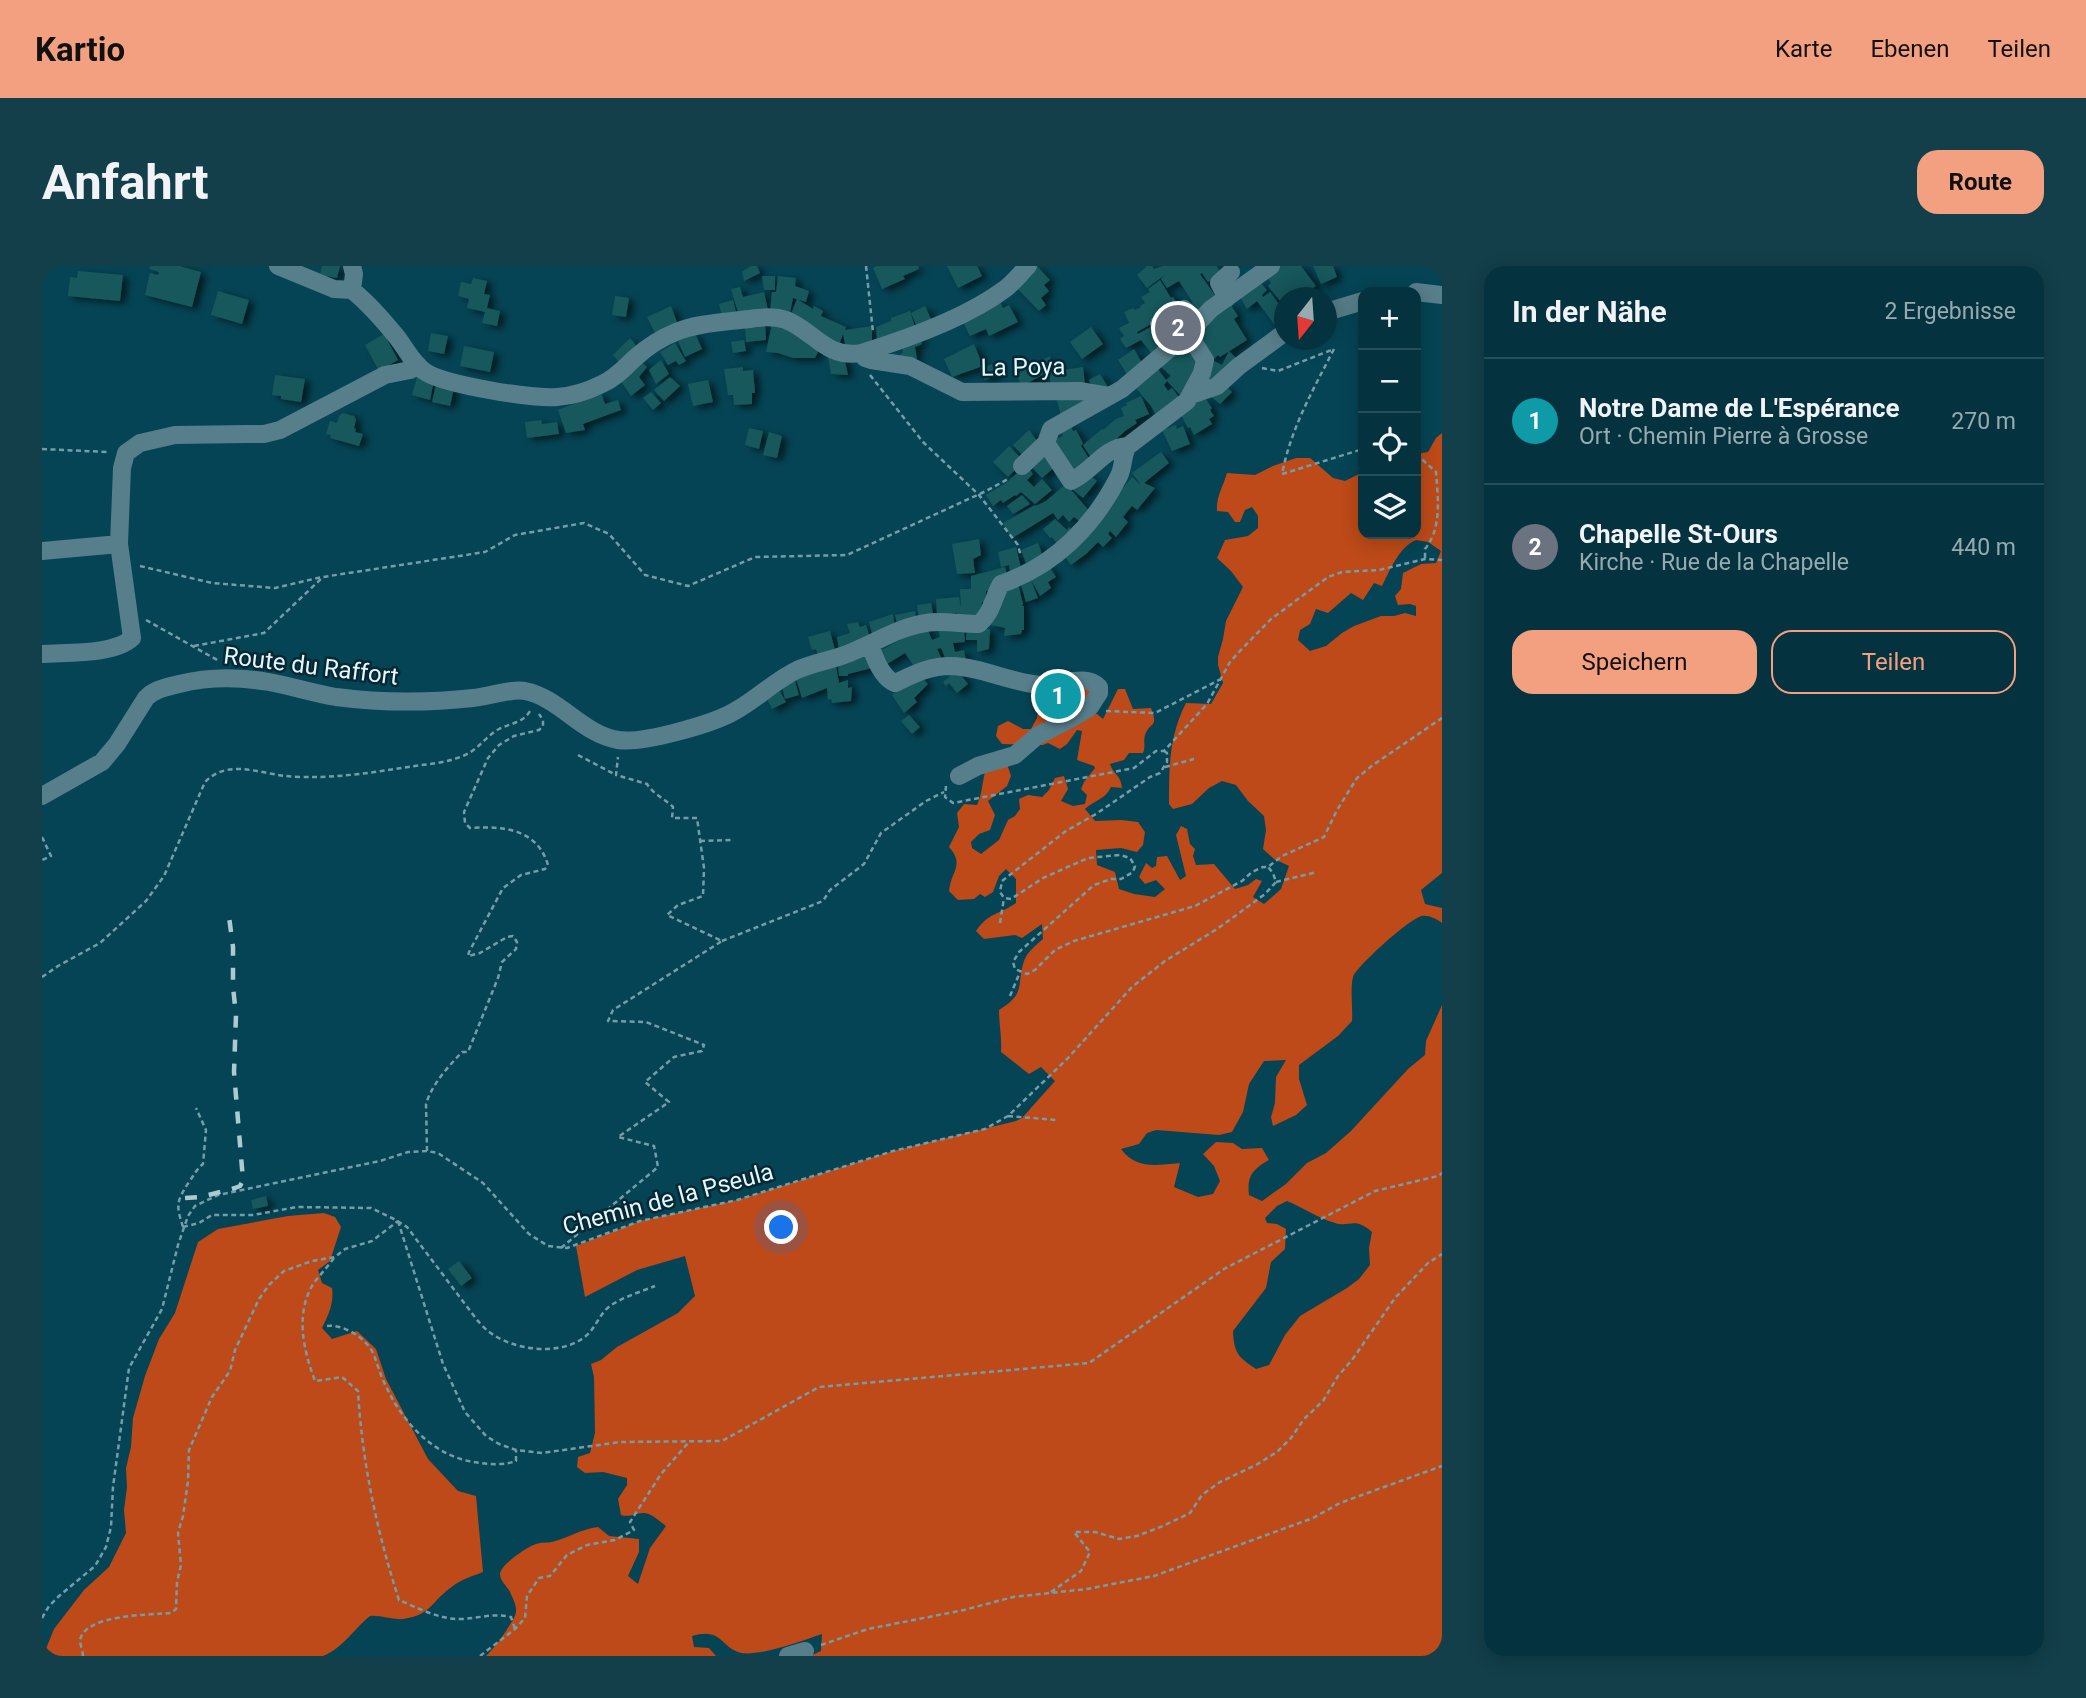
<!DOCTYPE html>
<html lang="de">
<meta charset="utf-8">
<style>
body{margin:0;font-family:Roboto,sans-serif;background:#123f4a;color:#f1f3f6}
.controls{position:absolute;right:21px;top:21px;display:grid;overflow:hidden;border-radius:14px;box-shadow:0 4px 18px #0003}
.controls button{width:63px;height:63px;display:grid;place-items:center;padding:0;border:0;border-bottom:2px solid #254e59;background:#04333f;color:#f1f3f6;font:35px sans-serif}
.compass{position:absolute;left:1232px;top:21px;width:63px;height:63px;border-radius:50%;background:#04333f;box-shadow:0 4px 18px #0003;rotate:197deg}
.you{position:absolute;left:740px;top:962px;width:24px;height:24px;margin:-18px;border:5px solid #fff;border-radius:50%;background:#1a73e8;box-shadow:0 0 0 10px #1a73e833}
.badge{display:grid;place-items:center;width:46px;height:46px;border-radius:50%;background:#f3a081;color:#fff;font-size:23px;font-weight:700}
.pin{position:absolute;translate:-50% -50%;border:4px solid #fff;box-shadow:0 2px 7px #0006}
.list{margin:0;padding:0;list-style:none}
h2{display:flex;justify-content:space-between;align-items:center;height:91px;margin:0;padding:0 28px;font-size:30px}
h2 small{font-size:23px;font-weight:400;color:#97aab0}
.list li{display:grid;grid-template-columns:46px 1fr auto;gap:21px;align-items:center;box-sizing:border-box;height:126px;padding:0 28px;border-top:2px solid #254e59}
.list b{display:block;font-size:26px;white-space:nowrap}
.list p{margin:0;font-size:23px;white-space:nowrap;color:#97aab0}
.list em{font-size:23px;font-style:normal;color:#97aab0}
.actions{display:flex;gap:14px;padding:21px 28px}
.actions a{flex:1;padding:16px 0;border:2px solid #f3a081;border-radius:21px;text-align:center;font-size:24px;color:#f3a081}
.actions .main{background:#f3a081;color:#111}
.icon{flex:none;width:38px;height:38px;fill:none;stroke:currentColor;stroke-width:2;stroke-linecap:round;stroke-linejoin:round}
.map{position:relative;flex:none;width:1400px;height:1390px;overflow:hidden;border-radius:21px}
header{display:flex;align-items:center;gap:42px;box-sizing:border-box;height:98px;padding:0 35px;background:#f3a081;color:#111}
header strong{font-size:33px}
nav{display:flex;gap:38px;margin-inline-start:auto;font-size:24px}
.intro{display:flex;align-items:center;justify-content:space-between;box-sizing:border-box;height:168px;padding:0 42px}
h1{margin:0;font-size:49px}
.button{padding:18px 32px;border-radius:21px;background:#f3a081;color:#111;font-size:24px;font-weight:700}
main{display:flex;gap:42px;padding:0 42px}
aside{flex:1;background:#04333f;border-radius:21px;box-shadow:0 4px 18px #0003}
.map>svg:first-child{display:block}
</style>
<header>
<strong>Kartio</strong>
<nav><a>Karte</a><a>Ebenen</a><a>Teilen</a></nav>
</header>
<div class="intro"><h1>Anfahrt</h1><a class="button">Route</a></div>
<main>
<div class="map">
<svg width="1400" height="1390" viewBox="0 0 1400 1390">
<defs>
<filter id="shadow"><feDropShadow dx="5.5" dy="3" stdDeviation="3.5" flood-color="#0009"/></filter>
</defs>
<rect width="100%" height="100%" fill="#054454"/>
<path fill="#bd4a18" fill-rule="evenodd" d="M1400 167V607L1379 624 1383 638 1400 642V657C1395 653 1386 649 1380 650 1368 652 1315 700 1311 711 1308 722 1311 743 1310 755L1296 770 1257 799V813L1265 839 1254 849 1231 860 1229 851 1233 837 1234 811 1244 794 1222 795 1207 818 1201 846 1190 866 1177 869 1114 864 1105 867 1097 878 1079 883C1095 904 1114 899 1138 897L1132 921 1156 931 1171 928 1178 915 1172 900 1161 888 1174 876 1191 877 1200 883 1220 882 1227 894C1210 904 1205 910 1207 929L1220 935 1244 918 1265 897 1284 887 1309 865 1366 803 1383 789 1384 775 1400 739V1390H768L779 1385 780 1368C759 1375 721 1390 699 1387 678 1381 680 1361 650 1370L652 1381 667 1382 674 1390H444C452 1382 458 1374 464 1365 475 1347 478 1347 468 1326 465 1320 458 1315 458 1308 459 1298 485 1281 494 1278 499 1276 505 1277 510 1276 526 1272 539 1263 556 1261L567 1270 597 1273V1286L586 1310 596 1318 608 1282 624 1260C618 1256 611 1248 603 1247 594 1246 589 1252 579 1249L576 1233 585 1219V1212L561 1206 543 1207 535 1201 536 1191 548 1187 553 1167 552 1111 549 1098 559 1094 575 1081 636 1047 653 1030 643 990 595 1004 543 1031 534 980 598 955 695 934 851 885 974 855 980 852 1013 815 999 801 987 808 959 786C960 771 957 758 957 744 985 727 974 719 982 695 985 686 994 679 1001 673L1000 658 980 672 973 669 942 673 934 665C947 646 957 649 974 637V613L964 603 957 610 951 626 943 631 938 628 932 633 916 634 907 625C909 605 923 599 907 581L917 561 915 547 922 538 935 539C940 528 940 518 943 506L965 498 969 510 965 520 946 535 953 549 948 564 937 568 929 576 930 582 939 588 957 574 966 554 973 550 978 543 977 533 986 529 1000 531 1007 524 1013 512 1022 510 1026 523 1019 535 1031 540 1043 538 1045 529 1039 523 1042 516 1053 502 1052 500 1035 494 1040 465 1035 464 1025 478 1018 483 1006 477 1001 479 960 478 954 470 956 460 966 455 981 463H989L995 452 997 437 1006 438 1019 454 1026 446V440L1008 433 1007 426 1048 418V449L1055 448 1061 453 1076 423H1083L1091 443 1109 442C1117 463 1108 455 1103 469 1101 476 1104 480 1101 487H1087L1082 494 1068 498C1071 508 1079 509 1080 522L1069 521C1064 533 1051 535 1043 543L1053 555 1079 554 1096 556 1103 566 1101 579 1095 586 1079 582 1054 584 1055 599 1073 606 1077 623 1092 628 1113 631 1123 623 1114 614 1103 618 1097 611 1104 597 1110 602 1114 600 1115 591 1125 590 1138 614 1144 610 1134 569 1139 560 1145 563 1148 578 1153 583 1151 590 1154 599 1172 598 1193 623 1206 619 1214 613 1220 615 1211 631 1222 638 1239 623 1247 600 1232 593 1221 583 1224 564 1222 550 1206 535 1194 519 1180 515 1167 522 1150 538 1131 543 1127 538C1127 502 1127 470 1144 437L1169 438 1181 417 1176 399V391L1181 373 1184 355 1201 321 1189 305 1175 292 1183 274 1206 270 1216 262V250L1210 241 1203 244 1198 256H1193L1186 246 1175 245C1174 231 1181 221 1185 207L1213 209 1231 200 1254 192H1268L1291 212 1303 215 1321 206V268H1374V188L1386 186 1394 172ZM1374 274 1386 276 1399 285 1394 297 1379 298 1361 307 1359 323 1353 330 1356 339 1368 338 1374 340V350L1363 347 1352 350H1339L1312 360 1300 367 1284 380 1268 385 1256 374 1258 364 1268 358 1274 343 1286 347 1309 327 1321 334 1332 317 1340 320C1348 304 1357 281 1374 274ZM1245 935C1262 942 1276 952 1293 957 1309 962 1311 950 1330 966L1327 982 1328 999 1317 1013 1305 1022 1258 1050 1243 1069 1227 1099 1214 1103C1196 1091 1192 1087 1191 1065L1224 1022 1229 996 1243 983 1244 963 1235 958 1225 957 1223 952 1235 940Z
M282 947 293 951 299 961 288 995 276 1004 280 1017 290 1022C292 1037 287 1048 280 1062L290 1073 315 1065 334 1083 344 1113 386 1193 416 1225 434 1230 441 1306C431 1310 420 1313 411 1320 390 1334 390 1349 361 1353 350 1354 339 1349 328 1350 312 1363 301 1382 281 1390H1L12 1363 42 1324 67 1301 84 1267 82 1244 85 1221 84 1202 89 1181 91 1152 103 1110 117 1073 133 1047 156 976 176 963 246 950Z"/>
<path fill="#17585c" filter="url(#shadow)" d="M108 0H137L159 6 150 41 103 29 108 7 116 9 117 6 107 3Z
M280 0H298L295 12 278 9Z
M709 0H715L718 7 702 15 700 6Z
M835 0H876L877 3 861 10 863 13 840 23 831 2Z
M905 0H935L940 10 916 22Z
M995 0 1008 14 1002 19 1007 25 999 32 1004 39 997 45 972 19Z
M1105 0H1110L1112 3 1121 0H1174L1180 7 1166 16 1160 7 1158 8 1177 35 1155 51 1146 39 1151 37 1137 15 1125 22 1119 13 1123 9 1105 22 1095 9Z
M1237 0H1259L1274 20 1268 25 1256 28 1257 29 1254 32H1242V51L1232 58 1215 35 1205 43 1198 31 1218 16 1225 24 1220 29 1221 31 1228 26 1237 38 1239 36 1226 20 1229 17 1225 11Z
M1271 0H1291L1295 11 1279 18Z
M36 5 81 9 78 35 26 30 28 11 35 12Z
M720 10H733V24H722Z
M736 10 754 12 753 20 767 25 764 36 751 32 748 47 728 45 730 26H734Z
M431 12 445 15 442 28 448 29 445 42 458 45 455 60 440 57 443 46 425 42 427 33 416 30 419 16 429 18Z
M1118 14 1129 32 1131 31 1138 42 1095 66 1096 68 1112 59 1127 81 1113 92 1099 74 1084 82 1078 73 1082 70 1077 62 1087 57 1082 46 1091 42 1093 44 1099 41 1098 40 1103 37 1099 31 1108 26 1106 23Z
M698 21 701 31 722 26 726 44 697 50 689 23Z
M176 25 207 34 200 58 169 49Z
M573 30 587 32 584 51 570 49Z
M755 33 771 43 772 40 781 45 779 50 804 61 803 64 830 60V77L804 83 801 68 796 82 749 48Z
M691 34 695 50 681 54 677 38Z
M958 36 961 42 967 39 976 56 947 70 944 63 928 70 921 56Z
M1187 36 1196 50 1192 53 1205 74 1178 91 1176 89 1172 93 1162 86 1153 65Z
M629 40 636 59 615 71 605 51Z
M883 40 890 55 875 61 869 47Z
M868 45 873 61 835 74 834 61 849 55V52Z
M1141 47 1151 56 1129 77 1123 70 1128 61Z
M723 56 724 74 704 76 703 58Z
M730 58 762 68 778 82 773 92H751L736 87 724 86Z
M1049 61 1061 78 1040 93 1028 76Z
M389 67 406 70 402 88 386 85Z
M653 67 660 83 643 91 636 75Z
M342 68 356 94 337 105 323 79Z
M878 70 880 78 873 81 875 93 859 94 858 88 861 87 858 76Z
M588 72 596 82 580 100 571 89Z
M1146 73 1159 98 1139 130 1125 115 1122 119 1126 125 1130 122 1140 135 1115 151 1109 140 1092 120 1113 99 1124 114 1129 110 1115 97Z
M702 74 704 85 691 87 689 76Z
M633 77 644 95 637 99 634 95 626 99 618 86Z
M932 78 941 100 910 111 902 93Z
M422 80 452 86 448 106 418 100Z
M1092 83 1103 102 1088 113 1076 94Z
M1187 85 1194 92 1172 117 1161 109 1166 92 1180 99Z
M1008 90 1010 104 980 120 974 109Z
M786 91H802L806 109 789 108Z
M597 94 605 101 597 111 603 119 589 130 578 114Z
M619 94 627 108 614 118 607 104Z
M950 98 955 109 943 114 938 103Z
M701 101V105L711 104 713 127H710V138L692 139 691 129H686L682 103Z
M1041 101 1043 119 1009 121 1007 106Z
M1058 108 1068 124 1053 126 1047 114Z
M233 109 263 113 259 136 239 133V130L230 129Z
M375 111 392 115 388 134 370 129Z
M628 111 638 120 622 135 612 124Z
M666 114 671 136 651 140 646 118Z
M394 118 412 122 408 140 390 136Z
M1183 119 1190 126 1178 138 1166 128Z
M609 126 619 137 611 144 601 132Z
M559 127 563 138 576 134 579 144 541 158 543 164 524 167 516 144Z
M1042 129 1045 140 1019 150 1014 131Z
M1099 130 1107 148 1093 154 1095 157 1083 165 1051 195 1041 179 1060 163 1061 164 1074 153 1082 150 1079 142 1085 139 1084 137Z
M1163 132 1170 142 1168 144 1172 150 1167 153 1170 158 1152 169 1148 161 1146 162 1138 147Z
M301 147 312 150 314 154 312 162 314 163 313 166 321 168 317 180 288 172 289 169 284 168 288 155 295 157 297 150Z
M499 154 500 158 515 156 517 168 485 172 483 156Z
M1028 158 1031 165 1034 164 1041 177 1039 180 1050 197 1030 214 1006 177 1021 170 1018 163Z
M1134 159 1135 163 1141 160 1148 178 1130 185 1120 164Z
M707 162 721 165 717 183 703 179Z
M987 164 999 180 985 194 971 179Z
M727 166 740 170 735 192 721 189Z
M967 180 982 195 966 211 951 196Z
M999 184 1014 200 1000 212 985 196Z
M1119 186 1127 197 1102 217 1113 222 1095 244 1090 240 1081 251 1086 256 1074 271 1068 265 1066 268 1070 272 1061 281 1056 276 1044 288 1029 299 1021 288 1067 239 1090 211 1099 219 1090 207Z
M984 199 991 208 985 214 992 221 1000 213 1010 224 993 238 979 226 974 230 973 229 961 237 959 234 951 240 944 229 964 217Z
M1046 208 1055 215 1041 232 1030 223Z
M1024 218 1049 247 1041 258 1032 251 1027 256 1021 249 1016 254 1011 247 969 273 961 257 993 239 994 240 1004 235Z
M980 229 988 238 971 248 965 240Z
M1013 253 1025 264 1027 261 1034 267 1018 282 1010 271 1008 272 1001 263Z
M937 273 939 289 931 293 933 307 915 308 910 278Z
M996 277 1002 293 985 300 979 284Z
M974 281 979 302 968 305 967 299 959 301 956 286Z
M1007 300 1014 311 1006 316 1009 322 998 330 987 310Z
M963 301 966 312 952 324 944 325 943 337 940 336 938 350 916 355 915 347 895 348 894 333 917 331 919 341 918 323H929V310Z
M989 314 996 332 984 336 979 319Z
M976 317 981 338 980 340H982V364H980L979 368 962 370 963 362 949 359 961 322Z
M889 337 892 353 877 355 875 339Z
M873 345 875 356 856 362 853 349Z
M851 348 853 360 831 372 827 356Z
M816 356 818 361 824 359 829 374 798 388 795 371 808 367 805 358Z
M886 359 887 367 890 374 898 371 896 362 922 361 923 376 911 377 913 386 922 384 924 395 906 399 899 382 895 383 900 393 876 406 863 387 842 400 834 387Z
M925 361 948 363 947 383 935 386V374H924Z
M788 365 794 388 777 392 774 383 770 384 766 371Z
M825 383 834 401 806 408V410H797L796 394Z
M793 395 797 417 806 414V422L810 421 809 435 790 437 789 433 786 434 785 422 760 432 753 409Z
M915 404 926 418 915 427 907 417 904 420 901 416Z
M875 406 886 418 872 432 875 436 862 447 850 429Z
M752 412 757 429 743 433 739 416Z
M736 422 744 436 730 443 723 429Z
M867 449 878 461 870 468 859 455Z
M224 930 226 940 211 943 209 934Z
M417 995 430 1012 419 1020 406 1003Z"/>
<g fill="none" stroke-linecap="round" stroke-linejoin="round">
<path stroke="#759da9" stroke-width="2.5" stroke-dasharray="5 3.5" stroke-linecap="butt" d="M824 0 831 66
M1220 102 1236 105 1292 83C1271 124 1249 162 1240 208L1321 183
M828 109 881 176 937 229 976 279 979 291
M0 183 66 186
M1374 188 1394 206C1396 232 1400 262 1383 283V293
M98 300 170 317 233 322 280 311
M104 354 177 395
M152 380 222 367 281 311 443 286 473 269 542 257 567 268 603 309 646 320 713 291 805 289 944 225 968 212
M1064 445 1113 447 1179 413
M1122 485 1125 487V496L1118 507 1108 511 1054 548 1024 565 960 615 958 626 962 632 969 633 1001 612 1046 592 1078 589 1088 592 1093 600 1091 606 1079 613H1069L1052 619 977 686 971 696 973 703 985 708 993 704 1013 684 1032 675 1153 640 1200 615 1210 606 1221 601H1226L1240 590 1282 571 1295 544 1315 512 1331 499 1400 452
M536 489 574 509
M1123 501 1152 493
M904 520 903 531 911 537 1092 502 1114 485H1122L1165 438 1188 396 1197 386 1229 353 1286 311 1300 306 1337 304 1383 293 1400 294
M0 571 9 590 0 594
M658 575 690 574
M1234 616 1275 606
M958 657 962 632
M680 675 781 635 788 624 822 598 839 567 884 535 902 526
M0 711 16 700 58 677 104 635 122 610 163 516C185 493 216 507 244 510 252 511 262 511 270 511 302 511 334 506 366 501 385 498 406 497 423 489 437 483 444 470 457 463 469 457 481 457 488 445
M968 730 978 706
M966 850 1014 854
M385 885 384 838C390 818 406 801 420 786H426L456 712 460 696 474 683 475 676 471 670 465 671 438 687 426 690 427 686 461 622 479 609 503 603 506 599C495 562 460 560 428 562L423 557 422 546 446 492 457 479 472 470 497 464 501 460V454L497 448
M356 955 401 1098 423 1146 444 1170 457 1178 474 1184 500 1187 578 1176 680 1175 777 1121 1047 1097 1182 1003 1333 925 1396 910 1400 907
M141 961 157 957 170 949H211L255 941 329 942 352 953 365 961 435 1054C438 1057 442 1062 446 1065 470 1084 514 1090 540 1073 553 1065 556 1049 568 1040 581 1031 598 1026 613 1020
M141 961C134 939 134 936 147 916 152 909 154 904 161 898L164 864 154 842
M519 982 616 901 612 880 576 871 627 836 603 816 632 791 660 785 662 779 604 756 566 755 571 744 680 675 625 649 636 639 661 630 662 602 655 552H630L631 541C622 532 612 529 605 518L574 509 576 491
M292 992C286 1000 280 1007 274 1014 252 1044 261 1083 273 1115L300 1111 316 1125C320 1196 335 1266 357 1334 376 1342 398 1354 420 1353 438 1352 451 1347 469 1351L473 1363
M285 1060C301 1058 322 1071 330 1085 335 1095 337 1106 342 1116 358 1153 389 1189 431 1196 445 1198 461 1200 474 1195V1184
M1009 1326 1039 1305 1048 1286 1032 1266H1053L1077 1273 1095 1270 1121 1260 1148 1247 1160 1229 1178 1216 1214 1199 1235 1186 1249 1172 1262 1153 1281 1135 1296 1110 1310 1094 1353 1032 1386 997 1400 988
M0 1352 7 1340 17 1330 53 1300 64 1281 69 1261 71 1221 87 1102 120 1043 136 979 146 950 153 940 176 929 338 895 366 886 385 885 396 887 441 917 487 968 506 980 525 982 598 955 695 934 851 885 943 863 966 850 1026 792 1090 721 1123 695 1175 663 1223 628 1234 616 1231 607 1226 601
M779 1379 826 1363 922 1344 971 1331 1045 1323 1112 1310 1271 1252 1298 1237 1400 1200
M41 1390C41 1385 38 1379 38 1374 43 1348 108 1349 129 1347L134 1343 135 1316 139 1299 136 1267 141 1250 146 1215 147 1184 170 1131 188 1105 193 1084 217 1033 227 1019 242 1005 270 995 293 991 303 983 330 975 356 955
M438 1390 473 1363 483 1352 485 1330 497 1312 508 1310 525 1289 545 1279 573 1274 592 1264 588 1256 619 1208 647 1176"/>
<path stroke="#577e8b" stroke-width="18" d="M236 0 292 23 310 24
M310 0 312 8 310 24
M310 24C326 37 341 54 354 70 364 82 371 99 385 107 406 119 489 133 515 131 530 130 546 125 560 118 574 112 583 101 593 92 605 81 619 72 634 66 655 57 684 56 707 53 719 51 732 50 744 54 772 65 784 93 819 87 865 73 924 52 963 23 971 17 978 8 986 0
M1374 26 1400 29
M1185 32 1177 17 1189 6
M1284 46 1321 35
M1117 58 1142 43 1156 56
M819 87 823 92 829 94 868 100 920 126 1039 125 1068 130
M1149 129 1175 120 1197 100 1242 67
M1004 177 1029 215C1050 206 1062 181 1086 180
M980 200 1004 177 1009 163 1080 123 1146 67 1169 43 1229 0
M0 285 77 278
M828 378C832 391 840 412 853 417 872 408 887 400 909 400 940 401 969 417 1000 419 1020 420 1043 407 1057 421V427L1048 441 1030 452 995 470 973 489 936 500 917 510
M0 388C24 386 72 389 90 372L77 278 80 202 84 187 98 177 133 169 205 168H222L238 164 343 109 368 104 376 99
M0 530 60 496 75 478 104 432C113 423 125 421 137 418 165 411 198 411 227 416 249 420 271 427 294 431 340 437 385 437 431 432 445 431 471 422 483 425 518 432 540 468 576 474 600 478 671 458 693 445 715 433 732 415 755 404 773 396 792 394 810 386 835 376 857 361 884 357 901 354 919 358 937 358 950 347 951 332 959 318 1012 300 1052 260 1077 210 1082 200 1080 189 1086 180L1145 135 1160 107 1163 94 1146 67
M746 1390 763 1385"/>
<path stroke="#adcad3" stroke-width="4.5" stroke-dasharray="12 12" stroke-linecap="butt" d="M143 932 159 931 193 922 198 920 201 914 192 806 194 749 191 721V681L186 643"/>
</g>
<g text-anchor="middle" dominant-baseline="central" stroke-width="5" stroke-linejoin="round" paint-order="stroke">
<g font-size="24" fill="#e5f7fe" stroke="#062832">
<text transform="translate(981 101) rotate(-1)">La Poya</text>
<text transform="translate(269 400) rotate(7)">Route du Raffort</text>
<text transform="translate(626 933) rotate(-15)">Chemin de la Pseula</text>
</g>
</g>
</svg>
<div class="controls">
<button>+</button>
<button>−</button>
<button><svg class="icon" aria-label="locate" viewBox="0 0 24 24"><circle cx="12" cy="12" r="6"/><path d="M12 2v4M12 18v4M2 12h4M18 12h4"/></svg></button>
<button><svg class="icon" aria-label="layers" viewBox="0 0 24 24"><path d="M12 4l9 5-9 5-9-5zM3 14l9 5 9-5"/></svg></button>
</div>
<svg class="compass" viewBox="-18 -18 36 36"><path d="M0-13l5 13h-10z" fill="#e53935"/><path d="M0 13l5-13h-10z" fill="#97aab0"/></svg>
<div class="you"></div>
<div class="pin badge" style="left:1016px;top:430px;background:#0f9aa8">1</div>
<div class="pin badge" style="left:1136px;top:62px;background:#6b7280">2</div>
</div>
<aside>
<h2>In der Nähe<small>2 Ergebnisse</small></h2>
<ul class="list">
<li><span class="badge" style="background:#0f9aa8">1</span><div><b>Notre Dame de L'Espérance</b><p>Ort · Chemin Pierre à Grosse</p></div><em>270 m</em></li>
<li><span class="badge" style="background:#6b7280">2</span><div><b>Chapelle St-Ours</b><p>Kirche · Rue de la Chapelle</p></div><em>440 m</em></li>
</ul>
<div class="actions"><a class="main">Speichern</a><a>Teilen</a></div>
</aside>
</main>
